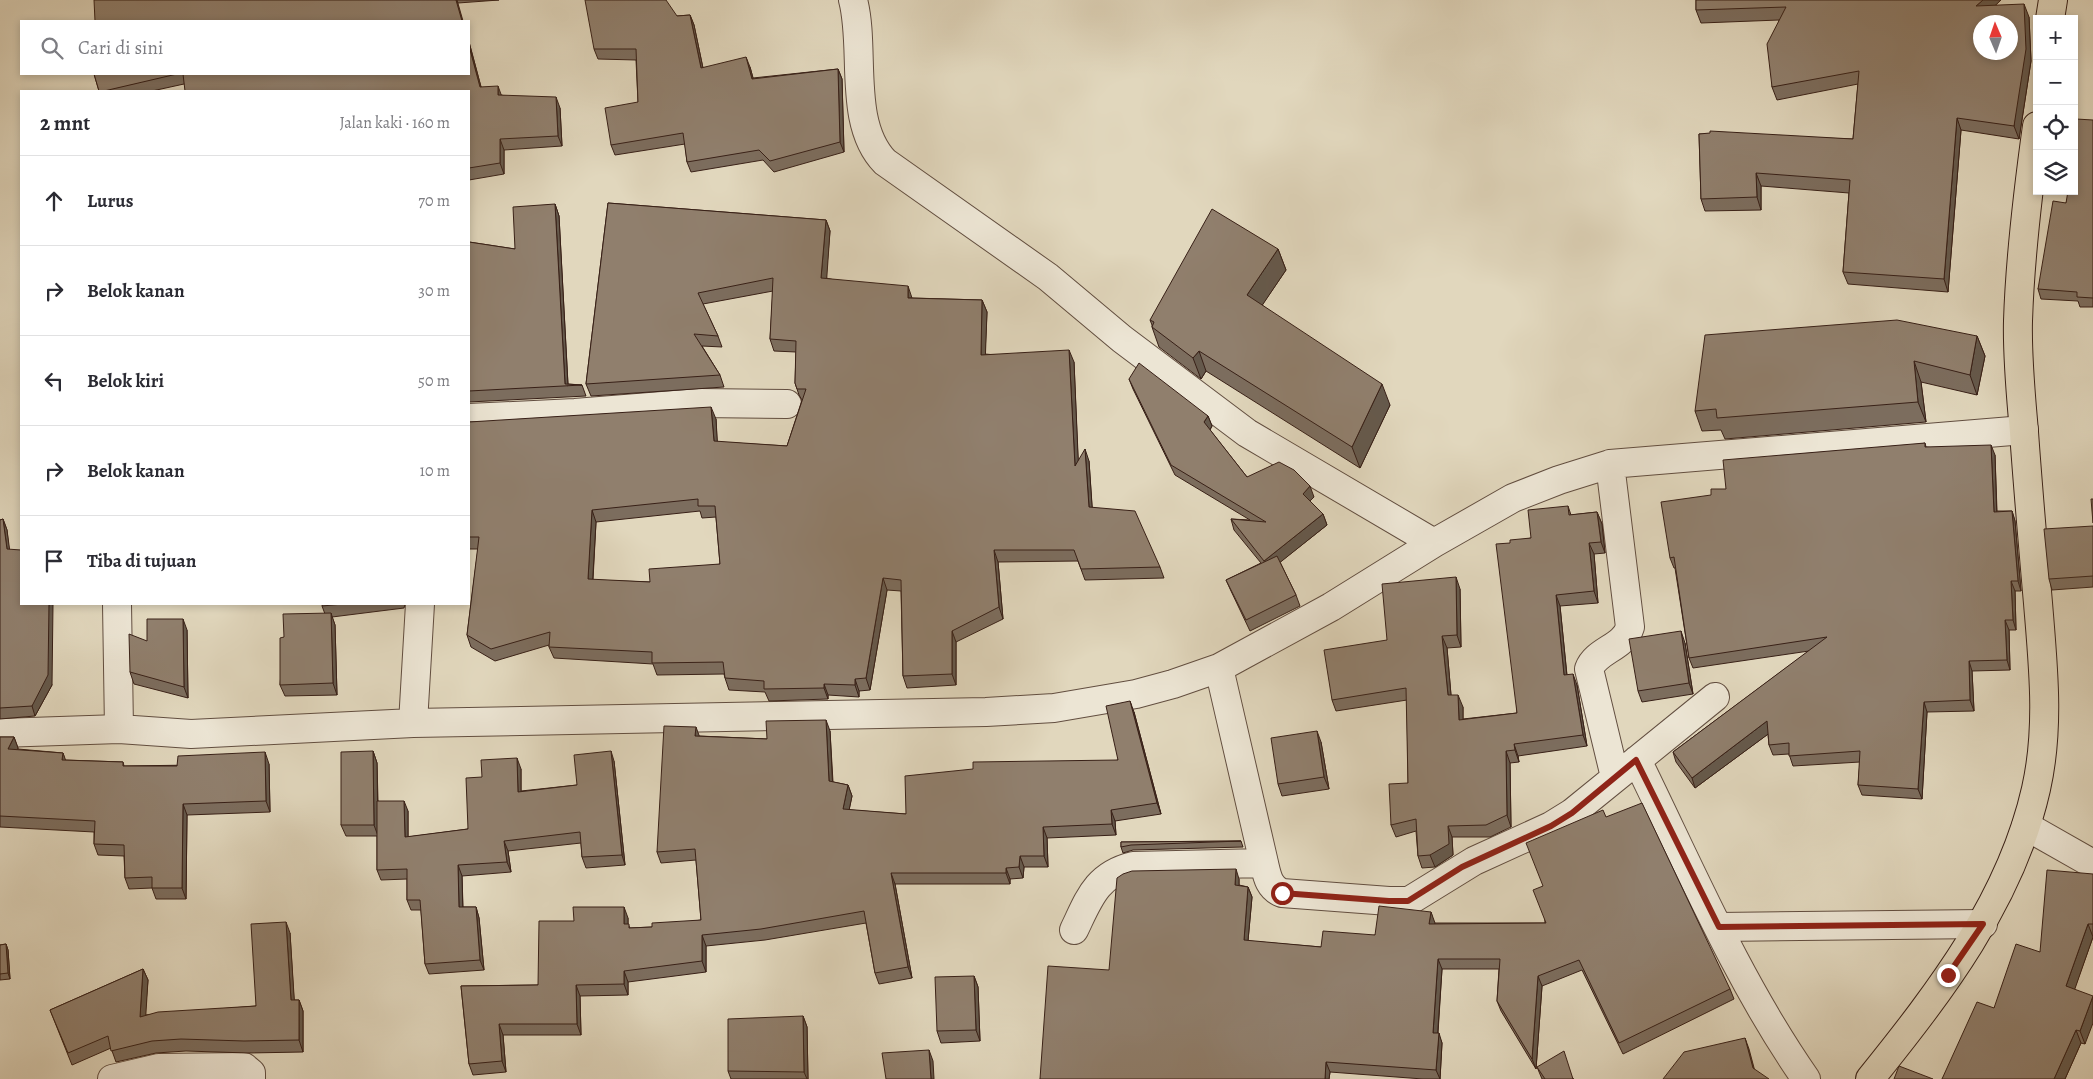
<!DOCTYPE html>
<html lang="id">
<meta charset="utf-8">
<style>
body{margin:0;font-family:Alegreya,serif;background:#f7f7f7;color:#2b2b33}
.controls{position:absolute;right:15px;top:15px;display:grid;overflow:hidden;border-radius:0px;box-shadow:0 2px 8px #0003}
.controls button{width:45px;height:45px;display:grid;place-items:center;padding:0;border:0;border-bottom:1px solid #e1e1e2;background:#fff;color:#2b2b33;font:25px sans-serif}
.compass{position:absolute;left:1973px;top:15px;width:45px;height:45px;border-radius:50%;background:#fff;box-shadow:0 2px 8px #0003;rotate:358deg}
.stop{position:absolute;width:15px;height:15px;margin:-11px;border:4px solid #8f2418;border-radius:50%;background:#fff}
.stop.end{background:#8f2418;border-color:#fff;box-shadow:0 1px 5px #0008}
.list{margin:0;padding:0;list-style:none}
h2{display:flex;justify-content:space-between;align-items:center;height:65px;margin:0;padding:0 20px;font-size:21px}
h2 small{font-size:16px;font-weight:400;color:#7c7c81}
.list li{display:grid;grid-template-columns:32px 1fr auto;gap:15px;align-items:center;box-sizing:border-box;height:90px;padding:0 20px;border-top:1px solid #e1e1e2}
.list b{display:block;font-size:19px;white-space:nowrap}
.list em{font-size:16px;font-style:normal;color:#7c7c81}
.icon{flex:none;width:28px;height:28px;fill:none;stroke:currentColor;stroke-width:2;stroke-linecap:round;stroke-linejoin:round}
.map{position:relative;flex:none;width:2093px;height:1079px;overflow:hidden}
.search{position:absolute;background:#fff;box-shadow:0 2px 8px #0003;left:20px;top:20px;width:450px;height:55px;display:flex;align-items:center;gap:12px;box-sizing:border-box;padding:0 18px;border-radius:0px;color:#7c7c81;font-size:19px}
.panel{position:absolute;background:#fff;box-shadow:0 2px 8px #0003;left:20px;top:90px;width:450px;height:515px;border-radius:0px}
.map>svg:first-child{display:block}
</style>
<div class="map">
<svg width="2093" height="1079" viewBox="0 0 2093 1079">
<rect width="100%" height="100%" fill="#e1d7bd"/>
<filter id="stains"><feTurbulence type="fractalNoise" baseFrequency=".004" numOctaves="4"/><feColorMatrix values="0 0 0 0 .2 0 0 0 0 .09 0 0 0 0 .02 0 0 0 .5 -.17"/></filter>
<radialGradient id="worn" r=".72"><stop offset=".6" stop-color="#630" stop-opacity="0"/><stop offset="1" stop-color="#630" stop-opacity=".3"/></radialGradient>
<g fill="none" stroke-linecap="round" stroke-linejoin="round">
<g stroke="#624e40" stroke-width="30">
<path id="minor" d="M853 0C866 49 847 123 885 162L1048 277 1122 339 1247 433 1434 543
M469 418 575 413 700 403 787 404
M1610 464 1630 627C1624 648 1596 650 1589 669L1615 777
M117 604 119 729
M1219 668 1264 863C1267 876 1269 888 1282 893L1389 901H1409L1474 861 1551 826 1572 813 1715 697
M413 723 420 604
M0 733 119 729 191 734 413 723 986 712 1054 708 1136 694 1173 684 1219 668 1331 607 1434 543 1513 498 1559 480 1610 464 2024 430
M1637 760C1690 868 1737 980 1806 1079
M2026 826 2093 864
M1719 927 1983 924
M1074 930C1089 899 1096 875 1133 866L1264 863
M112 1079 159 1068 244 1067 251 1073V1079"/>
</g>
<g stroke="#382017" stroke-width="30">
<path id="major" d="M2050 19 2053 0
M1870 1079C1940 992 2011 900 2036 789 2050 727 2043 665 2038 603 2033 546 2028 489 2024 432 2021 396 2017 358 2018 321 2020 256 2028 191 2037 126"/>
</g>
<use href="#minor" stroke="#ece5d4" stroke-width="28"/>
<use href="#major" stroke="#e1d7bd" stroke-width="28"/>
</g>
<path fill="#7c6d5e" stroke="#382017" fill-rule="evenodd" d="M94 0H499L458 3Z
M1696 0H2001L1995 5 2029 17 2031 61 2019 139 1961 130 1948 292 1848 284 1843 272 1849 193 1761 186V210L1705 211 1701 199 1699 134 1853 139 1858 84 1777 100 1772 87 1779 20 1701 23 1696 10Z
M690 15 694 25 703 68 750 67 753 78 838 69 842 79 844 152 774 172 763 160 691 172 687 162 685 144 615 155 611 145 638 102 636 60 598 59 594 49 677 16Z
M469 42 481 87 501 95 560 108 562 146 504 150V174L469 180V91L184 84 152 91H99L94 74H469Z
M2093 120V307H2080L2078 301 2041 299 2038 289Z
M608 203 826 220 830 231 826 278 912 298 982 300 987 312 985 354 1074 362 1078 460 1089 461 1092 507 1160 567 1164 578 1085 580 1078 561 998 562 1003 619 956 642V685L907 688 903 676 901 591 887 590 870 690 859 691V697L828 695V699L769 701 765 692 729 690 725 678 724 674 657 675 653 664 554 658 549 647V645L495 661 471 647 467 635 478 549H469V422L716 419 717 442 787 446 802 400 799 395 795 383 796 352 774 351 770 339 773 291 703 304 718 336 722 347 702 346 720 375 724 387 591 396 586 384ZM700 511 702 518 716 517 720 564 650 582 593 580 596 522Z
M555 204 559 216 568 384 582 385 586 396 469 402V242L515 249Z
M1278 249 1286 270 1262 305 1390 405 1360 468 1206 371 1201 379 1159 347 1152 327V325L1150 320Z
M1977 336 1985 356 1977 395 1921 382 1926 422 1725 439 1721 430 1702 431 1695 411Z
M1129 379 1208 416 1212 426 1210 430 1247 477 1314 497 1310 501 1323 514 1327 525 1280 562 1296 595 1300 606 1250 631 1231 591 1226 580 1261 563 1234 530 1231 519 1250 520 1175 475 1133 389Z
M1925 443 1926 447 1995 455 1997 511H2012L2015 521 2021 591H2015L2016 630H2009L2010 670 1972 671 1974 711 1927 712 1922 799 1862 795 1858 785 1860 762 1793 766 1789 754 1773 755 1769 745 1768 734 1695 788 1676 762 1673 752 1809 651 1693 668 1689 658 1675 568H1674L1670 558 1726 489Z
M1568 506 1571 515 1597 512 1602 524 1605 553 1594 554 1598 603 1560 606 1567 675 1577 685 1587 746 1518 756 1519 762 1510 763 1511 827 1490 837H1452L1453 855 1435 867 1422 868 1418 856 1416 831 1396 837 1391 825 1408 783 1407 700 1336 711 1332 700 1387 640 1460 589 1461 647 1447 648 1451 695 1463 707V719L1517 713 1510 543 1531 538Z
M3 519 7 530 9 550 52 685 35 716 0 719V520Z
M2093 526V587L2052 590 2049 579Z
M323 604H405L404 608 332 617 335 625 337 695 285 696 280 685 284 637 325 614 322 606Z
M187 630 188 698 134 684 130 672 147 641Z
M1685 643 1693 694 1642 702 1638 691Z
M1134 712 1161 814 1115 821 1116 835 1047 838 1048 867H1024L1023 878 1010 879V884H895L912 978 879 984 875 973 866 923 765 940 706 946V972L628 982V995L580 996 581 1035H503L506 1072 473 1075 469 1064 461 986 538 985 574 921 628 918V924L630 928 652 927 701 920 696 860 661 863 657 852 699 736 767 739 830 731 833 782 848 785 852 796 849 810 906 814 1118 760Z
M0 737H14L18 748V749L63 753 65 760 123 762 124 766 269 764 270 812 187 815 186 899H156L152 888 129 889 125 878 124 856 98 855 94 844V832L0 827Z
M1321 742 1329 789 1282 796 1278 784Z
M373 751 377 763 378 801 408 811V837L468 829 482 777 521 769V791L577 785 614 761 625 865 586 868 582 857 581 843 508 851 511 872 462 876 463 907H476L479 918 484 970 429 974 425 964 421 910H411L407 900V879L381 880 377 870V836H346L341 825Z
M1606 817 1730 989 1734 999 1623 1054 1582 970 1542 986 1536 1069 1501 1011 1497 1001 1499 969H1442L1438 1033 1442 1043 1440 1079H1423L1330 1072 1329 1079H1040L1109 970 1239 879V885L1248 887 1252 897 1248 941 1321 947 1375 935 1431 912 1434 923H1545L1543 886Z
M1241 841 1243 847 1133 850 1123 853 1121 847V842Z
M2093 874V937L2074 990 2085 1044 2081 1043 2065 1079H1942L1994 1008 2040 952Z
M290 933 294 1000H299L303 1011V1052L248 1053 186 1051 156 1053 116 1062 111 1048 72 1065 50 1010 143 969 148 980 145 1015 256 1006Z
M6 944 8 950 10 979 0 980V945Z
M974 976 978 987 980 1041 941 1043 937 1031Z
M803 1016 807 1027 808 1079H731L728 1071Z
M1537 1067 1574 1079H1542Z"/>
<path fill="#65594c" stroke="#382017" d="M456 0H457L463 21H462Z
M1983 0H2001L1981 19 1976 6Z
M2024 4 2029 17 2031 61 2019 139 2014 126Z
M690 15 694 25 705 78 701 68Z
M469 42 484 98 480 87 469 46Z
M746 57 750 67 756 89 752 79Z
M838 69 842 79 844 152 840 142Z
M498 86 502 97 498 95Z
M556 97 560 108 562 146 558 136Z
M1957 118 1961 130 1948 292 1944 279Z
M500 139 504 150V174L500 163Z
M1756 173 1761 186V210L1757 197Z
M555 204 559 216 568 386 565 384Z
M826 220 830 231 826 289 821 278Z
M1278 249 1286 270 1255 316 1247 295Z
M908 286 912 298H908Z
M982 300 987 312 985 366 981 355Z
M1977 336 1985 356 1977 395 1970 375Z
M1069 350 1074 362 1079 477 1075 466Z
M1199 351 1206 371 1201 379 1193 358Z
M1914 361 1921 382 1926 422 1918 402Z
M1382 384 1390 405 1360 468 1352 447Z
M711 407 716 419 718 453 714 441Z
M1208 416 1212 426 1208 433 1204 422Z
M1991 445 1995 455 1997 522 1994 512Z
M1085 449 1089 461 1093 519 1089 507Z
M1310 486 1314 497 1307 504 1303 494Z
M592 510 596 522 592 591 588 579Z
M2012 511 2015 521 2021 591 2018 581Z
M1597 512 1602 524 1605 553 1601 542Z
M1323 514 1327 525 1268 572 1264 561Z
M3 519 7 530 11 560 7 549Z
M1589 543 1594 554 1598 603 1594 591Z
M994 550 998 562 1003 619 999 607Z
M1456 577 1460 589 1461 647 1457 635Z
M883 578 887 590 870 690 866 678Z
M2011 581 2015 591 2016 630 2013 620Z
M1556 595 1560 606 1568 687 1564 675Z
M49 604H53L52 685 35 716 32 706Z
M331 613 335 625 337 695 333 683Z
M183 619 187 630 188 698 184 687Z
M2005 620 2009 630 2010 670 2007 660Z
M952 631 956 642V685L952 674Z
M1681 631 1685 643 1693 694 1689 683Z
M1442 636 1447 648 1452 707 1448 695Z
M1969 661 1972 671 1974 711 1970 700Z
M1573 674 1577 685 1587 746 1583 735Z
M855 679 859 691V697L855 685Z
M824 684 828 695V699L824 688Z
M1458 695 1463 707V732L1459 720Z
M1130 701 1134 712 1161 814 1157 803Z
M1924 702 1927 712 1922 799 1918 789Z
M826 720 830 731 833 792 829 781Z
M1767 721 1771 732 1695 788 1692 778Z
M696 727 700 738 695 736Z
M1317 731 1321 742 1329 789 1324 777Z
M14 737 18 748 12 760 8 749Z
M1514 744 1518 756 1519 762 1515 750Z
M373 751 377 763 378 836 374 825Z
M611 751 614 761 625 865 622 855Z
M1506 751 1510 763 1511 827 1507 815Z
M265 752 269 764 270 812 266 801Z
M63 753 67 764 62 760Z
M517 758 521 769V802L518 792Z
M848 785 852 796 847 820 843 809Z
M404 801 408 811V848L405 837Z
M183 804 187 815 186 899 182 888Z
M1111 810 1115 821 1116 835 1112 824Z
M1448 826 1452 837 1453 855 1435 867 1430 855Z
M1043 827 1047 838 1048 867 1044 856Z
M504 841 508 851 511 872 507 862Z
M1020 856 1024 867 1023 878 1019 867Z
M458 865 462 876 463 918 459 907Z
M1006 868 1010 879V884L1006 873Z
M1236 869 1239 879V895L1235 885Z
M891 873 895 884 912 978 908 967Z
M1248 887 1252 897 1247 951 1244 940Z
M476 907 479 918 484 970 480 960Z
M624 907 628 918V935L624 924Z
M1431 912 1435 923 1433 934 1429 924Z
M286 922 290 933 295 1011 291 1000Z
M2088 924 2093 937 2071 1000 2066 986Z
M702 935 706 946V972L702 961Z
M6 944 8 950 10 979 8 973Z
M1438 959 1442 969 1437 1043 1433 1033Z
M143 969 148 980 145 1028 140 1017Z
M624 971 628 982V995L624 984Z
M974 976 978 987 980 1041 976 1030Z
M1538 976 1542 986 1536 1069 1532 1059Z
M576 985 580 996 581 1035 577 1024Z
M2093 996V1023L2085 1044 2080 1031Z
M299 1000 303 1011V1052L299 1040Z
M803 1016 807 1027 808 1079H807L804 1072Z
M499 1024 503 1035 506 1072 502 1061Z
M2076 1030 2081 1043 2065 1079H2054Z
M1439 1033 1442 1043 1440 1079 1436 1070Z
M1745 1038 1749 1049 1757 1079 1753 1068Z
M929 1050 933 1061 934 1079H931Z
M1326 1062 1330 1072 1329 1079H1325Z"/>
<path fill="#907f6d" stroke="#382017" fill-rule="evenodd" d="M94 0H456L462 21H95Z
M585 0H666L677 16 690 15 701 68 746 57 752 79 838 69 840 142 770 161 759 150 687 162 683 133 611 145 605 108 638 102 636 49H594Z
M1696 0H1983L1976 6 2024 4 2026 49 2014 126 1957 118 1944 279 1843 272 1850 180 1756 173 1757 197 1701 199 1699 134 1710 133V131L1853 139 1859 71 1772 87 1767 44 1786 7 1696 10ZM1980 22H2010V52H1980Z
M469 46 480 87 498 86V95L556 97 558 136 500 139V163L469 168V91H185L183 74H469Z
M94 74H177L104 91H99Z
M2076 119 2093 120V298L2077 297V292L2038 289 2053 201 2066 203 2068 191H2074V131Z
M608 203 826 220 821 278 908 286V298L982 300 981 355 1069 350 1075 466 1085 449 1089 507 1135 511 1160 567 1081 569 1074 550H994L999 607 952 631V674L903 676 901 580 883 578 866 678 855 679V685L824 684V688L764 689V681L725 678 723 662 652 663V652L549 647 550 632 491 649 467 635 479 537H469V422L711 407 714 441 787 446 806 389H797L795 383 796 341 770 339 773 278 698 293 718 336 694 334 720 375 586 384ZM698 499V506H715L720 564 649 569 650 582 588 579 592 510Z
M555 204 565 384 582 385 469 391V242L515 249 513 207Z
M1212 209 1278 249 1247 295 1382 384 1352 447 1199 351 1193 358 1152 327 1154 322 1150 320Z
M1897 320 1977 336 1970 375 1914 361 1918 402 1717 418 1716 409 1695 411 1705 335Z
M1139 363 1208 416 1204 422 1247 477 1279 462 1294 470 1310 486 1303 494 1323 514 1264 561 1231 519 1266 522 1171 465 1129 379Z
M1925 443V447L1991 445 1994 512 2012 511 2018 581H2011L2013 620H2005L2007 660 1969 661 1970 700 1924 702 1918 789 1858 785 1860 751 1789 756V743L1769 745 1767 721 1692 778 1673 752 1827 637 1689 658 1674 557 1670 558 1661 502 1711 495V489H1726L1723 460Z
M2091 499H2093V523Z
M1568 506 1569 515 1597 512 1601 542 1589 543 1594 591 1556 595 1564 675 1573 674 1583 735 1514 744 1515 750 1506 751 1507 815 1486 825 1448 826 1449 844 1430 855 1418 856 1416 819 1391 825 1389 784 1408 783 1406 688 1332 700 1324 650 1387 640 1382 584 1456 577 1457 635 1442 636 1448 695H1458L1459 720 1517 713 1496 544 1510 543V540L1531 538 1528 510Z
M3 519 7 549 21 550V604H49L48 675 32 706 0 708V520Z
M2093 526V576L2049 579 2044 529Z
M1277 556 1296 595 1246 620 1226 580Z
M323 604H343L322 606Z
M331 613 333 683 280 685V638L284 637 283 614Z
M147 619H183L184 687 130 672 129 634 147 641Z
M1681 631 1689 683 1638 691 1629 639Z
M1130 701 1157 803 1111 810 1112 824 1043 827 1044 856H1020L1019 867 1006 868V873H891L908 967 875 973 864 911 761 929 702 935V961L624 971V984L576 985 577 1024H499L502 1061 469 1064 461 986 538 985 539 921H574L573 907H624V924H629V928L652 927V923L701 920 695 849 657 852 664 726 696 727 695 736 767 739 766 721 826 720 829 781 848 785 843 809 906 814 905 776 973 769V762L1118 760 1106 706Z
M1317 731 1324 777 1278 784 1271 738Z
M0 737H14L8 749 63 753 62 760 123 762V766H177L178 756 265 752 266 801 183 804 182 888H152V877L125 878 124 845 94 844 95 821 0 816Z
M373 751 374 825H341V752Z
M611 751 622 855 582 857 580 832 504 841 507 862 458 865 459 907H476L480 960 425 964 420 900H407V869L377 870V801H404L405 837 468 829 466 778 482 777 481 760 517 758 518 792 577 785 574 755Z
M1642 803 1730 989 1619 1043 1579 960 1538 976 1532 1059 1497 1001 1500 959H1438L1433 1033H1439L1436 1070 1326 1062 1325 1079H1040L1048 966 1109 970 1117 878 1123 874 1132 871 1236 869 1235 885 1248 887 1244 940 1321 947 1323 931 1375 935 1379 906 1431 912 1429 924 1546 923 1533 890 1543 886 1526 843 1603 810 1606 817Z
M1241 841 1131 845 1121 847V842Z
M2047 870 2093 874V924H2088L2066 986 2093 996 2080 1031 2076 1030 2054 1079H1942L1977 1002 1994 1008 2016 944 2040 952Z
M286 922 291 1000H299V1040L244 1041 181 1039 152 1041 111 1051 108 1036 68 1053 50 1010 143 969 140 1017 158 1012 256 1006 251 924Z
M6 944 8 973 0 974V945Z
M974 976 976 1030 937 1031 935 977Z
M803 1016 804 1072 728 1071V1019Z
M1745 1038 1753 1068 1769 1079H1663L1684 1052Z
M929 1050 931 1079H886L882 1053Z
M1564 1051 1573 1079H1545L1537 1067Z
M1899 1066 1933 1079H1894Z"/>
<g fill="none" stroke-linecap="round" stroke-linejoin="round">
<path stroke="#8f2418" stroke-width="6" d="M1282 893 1389 901H1408L1462 867 1551 826 1572 813 1636 760 1719 927 1983 924 1948 975"/>
</g>
<rect width="100%" height="100%" filter="url(#stains)"/>
<rect width="100%" height="100%" fill="url(#worn)"/>
</svg>
<div class="controls">
<button>+</button>
<button>−</button>
<button><svg class="icon" aria-label="locate" viewBox="0 0 24 24"><circle cx="12" cy="12" r="6"/><path d="M12 2v4M12 18v4M2 12h4M18 12h4"/></svg></button>
<button><svg class="icon" aria-label="layers" viewBox="0 0 24 24"><path d="M12 4l9 5-9 5-9-5zM3 14l9 5 9-5"/></svg></button>
</div>
<svg class="compass" viewBox="-18 -18 36 36"><path d="M0-13l5 13h-10z" fill="#e53935"/><path d="M0 13l5-13h-10z" fill="#7c7c81"/></svg>
<div class="stop" style="left:1282px;top:893px"></div>
<div class="stop end" style="left:1948px;top:975px"></div>
<div class="search"><svg class="icon" aria-label="search" viewBox="0 0 24 24"><circle cx="10" cy="10" r="6"/><path d="M15 15l6 6"/></svg>Cari di sini</div>
<section class="panel">
<h2>2 mnt<small>Jalan kaki · 160 m</small></h2>
<ul class="list">
<li><svg class="icon" aria-label="ahead" viewBox="0 0 24 24"><path d="M12 20V5M6 11l6-6 6 6"/></svg><div><b>Lurus</b></div><em>70 m</em></li>
<li><svg class="icon" aria-label="right" viewBox="0 0 24 24"><path d="M7 20v-9h11M14 6l5 5-5 5"/></svg><div><b>Belok kanan</b></div><em>30 m</em></li>
<li><svg class="icon" aria-label="left" viewBox="0 0 24 24"><path d="M17 20v-9H6M10 6l-5 5 5 5"/></svg><div><b>Belok kiri</b></div><em>50 m</em></li>
<li><svg class="icon" aria-label="right" viewBox="0 0 24 24"><path d="M7 20v-9h11M14 6l5 5-5 5"/></svg><div><b>Belok kanan</b></div><em>10 m</em></li>
<li><svg class="icon" aria-label="arrive" viewBox="0 0 24 24"><path d="M6 21V4h12l-3 4 3 4H6"/></svg><div><b>Tiba di tujuan</b></div></li>
</ul>
</section>
</div>
